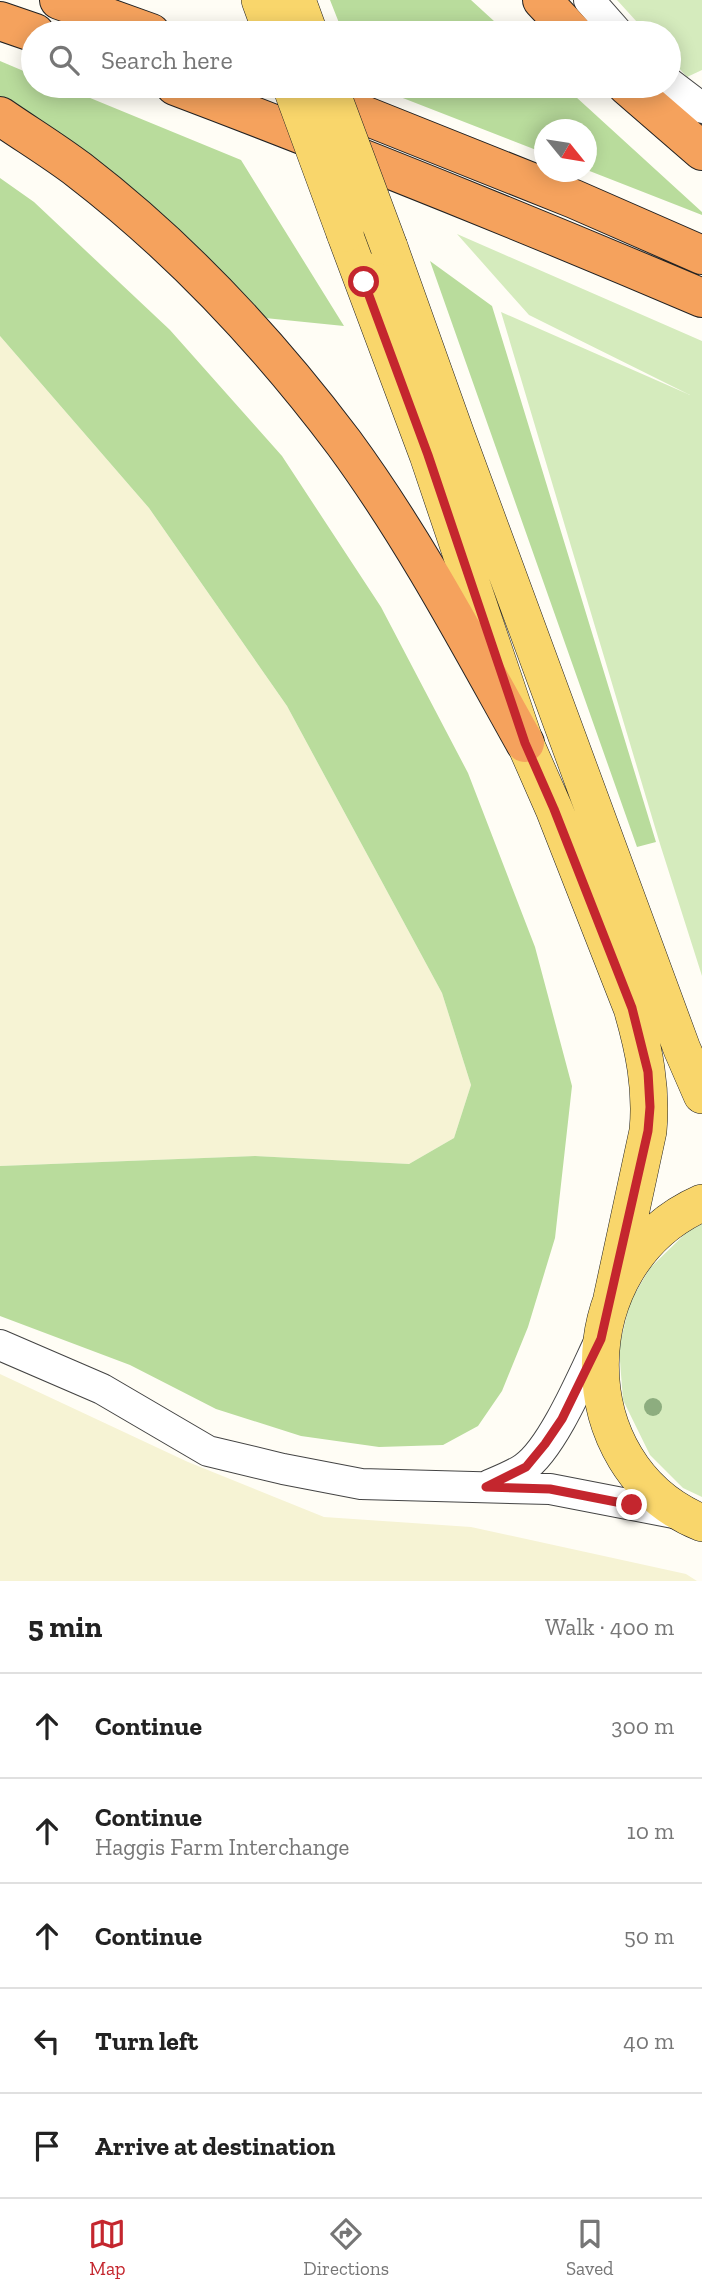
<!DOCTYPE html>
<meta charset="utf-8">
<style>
body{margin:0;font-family:"Zilla Slab",serif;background:#f6f6f6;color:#222}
.compass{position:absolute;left:534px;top:119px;width:63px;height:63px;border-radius:50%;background:#fff;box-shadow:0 4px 18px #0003;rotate:120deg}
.stop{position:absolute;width:21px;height:21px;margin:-16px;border:5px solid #c4262e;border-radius:50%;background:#fff}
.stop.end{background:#c4262e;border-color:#fff;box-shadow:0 2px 7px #0008}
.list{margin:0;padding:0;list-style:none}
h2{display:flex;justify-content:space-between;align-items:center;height:91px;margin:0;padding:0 28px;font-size:30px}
h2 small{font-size:23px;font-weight:400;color:#767676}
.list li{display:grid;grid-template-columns:46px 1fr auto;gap:21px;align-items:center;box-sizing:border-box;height:105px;padding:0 28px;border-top:2px solid #e0e0e0}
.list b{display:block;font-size:26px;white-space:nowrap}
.list p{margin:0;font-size:23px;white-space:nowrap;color:#767676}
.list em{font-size:23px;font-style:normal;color:#767676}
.icon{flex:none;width:38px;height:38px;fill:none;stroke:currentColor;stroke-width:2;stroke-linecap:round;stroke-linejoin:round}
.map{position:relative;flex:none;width:702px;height:1581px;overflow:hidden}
.search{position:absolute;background:#fff;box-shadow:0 4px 18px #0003;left:21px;right:21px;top:21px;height:77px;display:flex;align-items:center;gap:18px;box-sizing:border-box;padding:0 24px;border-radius:38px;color:#767676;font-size:26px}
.sheet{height:616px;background:#fff}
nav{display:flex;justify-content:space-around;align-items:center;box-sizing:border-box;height:98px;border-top:2px solid #e0e0e0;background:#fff;font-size:19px;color:#767676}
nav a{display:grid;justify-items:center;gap:4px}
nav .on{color:#c4262e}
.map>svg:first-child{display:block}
</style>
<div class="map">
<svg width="702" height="1581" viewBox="0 0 702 1581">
<rect width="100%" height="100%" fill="#fffdf5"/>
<path fill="#f6f3d4" d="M0 336 149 508 287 706 442 993 471 1085 454 1138 409 1164 255 1156 0 1166Z
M0 1374 188 1462 324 1517 471 1527 686 1574 697 1581H0Z"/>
<path fill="#d5ebbd" d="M617 0H702V70L687 77 669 57V33H647Z
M457 234 702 341V976L660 844 501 312 690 395 529 315Z
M702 1224V1497L683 1488 650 1455 623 1400 619 1348 630 1302 650 1268 687 1232Z"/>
<path fill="#b9dc9c" d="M330 0H471L507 33H343Z
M0 61 33 75V86H61L241 160 344 326 265 318 0 97Z
M372 86H564L702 212V215L587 170 586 130H544V153Z
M0 178 34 202 170 330 282 456 381 607 468 773 535 947 572 1086 555 1238 528 1327 502 1391 478 1426 443 1445 379 1447 301 1436 216 1409 130 1365 0 1316V1166L255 1156 409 1164 454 1138 471 1085 442 993 287 706 149 508 0 336Z
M430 261 492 306 656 842 637 847Z"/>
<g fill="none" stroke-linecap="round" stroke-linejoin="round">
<g stroke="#444" stroke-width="32">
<path id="minor" d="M589 0 618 33
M669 83 702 108
M0 1345 102 1389 208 1451 283 1469 361 1484 550 1489 684 1515
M489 1485C501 1480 514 1475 524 1468 553 1448 584 1373 600 1340"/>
</g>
<g stroke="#222" stroke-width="38">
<path id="major" d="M260 0 272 33
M297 0 309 33
M345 233 428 455 525 743 554 809 632 1008C644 1049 652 1088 648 1131L612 1298
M389 247 456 435 682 1049 702 1095
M702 1203C568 1262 565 1467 702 1523"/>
</g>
<g stroke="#222" stroke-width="40">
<path id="highway" d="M59 0 151 33
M542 0 573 33
M0 21 35 33
M175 86C352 153 528 224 702 298
M627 86 702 151
M311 94 574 199 702 255
M0 116C26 134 54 151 79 170 179 247 268 342 344 443 413 537 468 641 525 743"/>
</g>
<use href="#minor" stroke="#fff" stroke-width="30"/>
<use href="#major" stroke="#f9d66b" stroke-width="37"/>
<use href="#highway" stroke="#f5a25d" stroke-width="38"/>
<g stroke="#222" stroke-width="38" stroke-linecap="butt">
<path id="major-bridge" d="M291 86 345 233
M329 86 389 247"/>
</g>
<use href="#major-bridge" stroke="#f9d66b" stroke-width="37"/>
</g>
<circle fill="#8dad7f" cx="653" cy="1407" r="9"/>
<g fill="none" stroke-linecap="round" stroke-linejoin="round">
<path stroke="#c4262e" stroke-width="9" d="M364 282 428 455 525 743 554 809 632 1008 648 1072 650 1107 648 1131 601 1339 562 1419 545 1444 526 1467 486 1487 550 1489 632 1505"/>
</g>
</svg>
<svg class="compass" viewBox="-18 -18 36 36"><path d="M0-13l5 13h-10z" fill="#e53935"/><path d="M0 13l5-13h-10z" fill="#767676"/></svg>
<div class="stop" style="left:364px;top:282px"></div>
<div class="stop end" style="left:632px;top:1505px"></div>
<div class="search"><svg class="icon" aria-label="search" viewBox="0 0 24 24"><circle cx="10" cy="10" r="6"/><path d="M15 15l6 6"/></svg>Search here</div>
</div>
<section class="sheet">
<h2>5 min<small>Walk · 400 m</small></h2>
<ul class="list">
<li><svg class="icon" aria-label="ahead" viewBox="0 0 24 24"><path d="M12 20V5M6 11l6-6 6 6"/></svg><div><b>Continue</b></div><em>300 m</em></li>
<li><svg class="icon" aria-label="ahead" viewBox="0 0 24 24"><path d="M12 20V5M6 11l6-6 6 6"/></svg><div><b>Continue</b><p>Haggis Farm Interchange</p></div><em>10 m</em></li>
<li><svg class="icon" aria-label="ahead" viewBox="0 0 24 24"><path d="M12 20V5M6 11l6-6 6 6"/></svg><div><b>Continue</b></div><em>50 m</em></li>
<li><svg class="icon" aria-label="left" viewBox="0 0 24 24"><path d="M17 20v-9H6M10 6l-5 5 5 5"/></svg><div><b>Turn left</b></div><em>40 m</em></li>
<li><svg class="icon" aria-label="arrive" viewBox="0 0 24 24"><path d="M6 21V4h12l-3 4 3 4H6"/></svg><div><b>Arrive at destination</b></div></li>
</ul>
</section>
<nav>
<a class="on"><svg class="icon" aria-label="map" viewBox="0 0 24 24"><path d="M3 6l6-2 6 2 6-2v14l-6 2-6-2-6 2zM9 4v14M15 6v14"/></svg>Map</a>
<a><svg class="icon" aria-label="directions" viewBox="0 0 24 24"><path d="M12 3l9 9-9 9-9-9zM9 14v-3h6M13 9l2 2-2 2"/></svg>Directions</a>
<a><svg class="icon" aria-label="saved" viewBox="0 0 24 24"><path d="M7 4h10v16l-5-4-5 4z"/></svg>Saved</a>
</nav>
